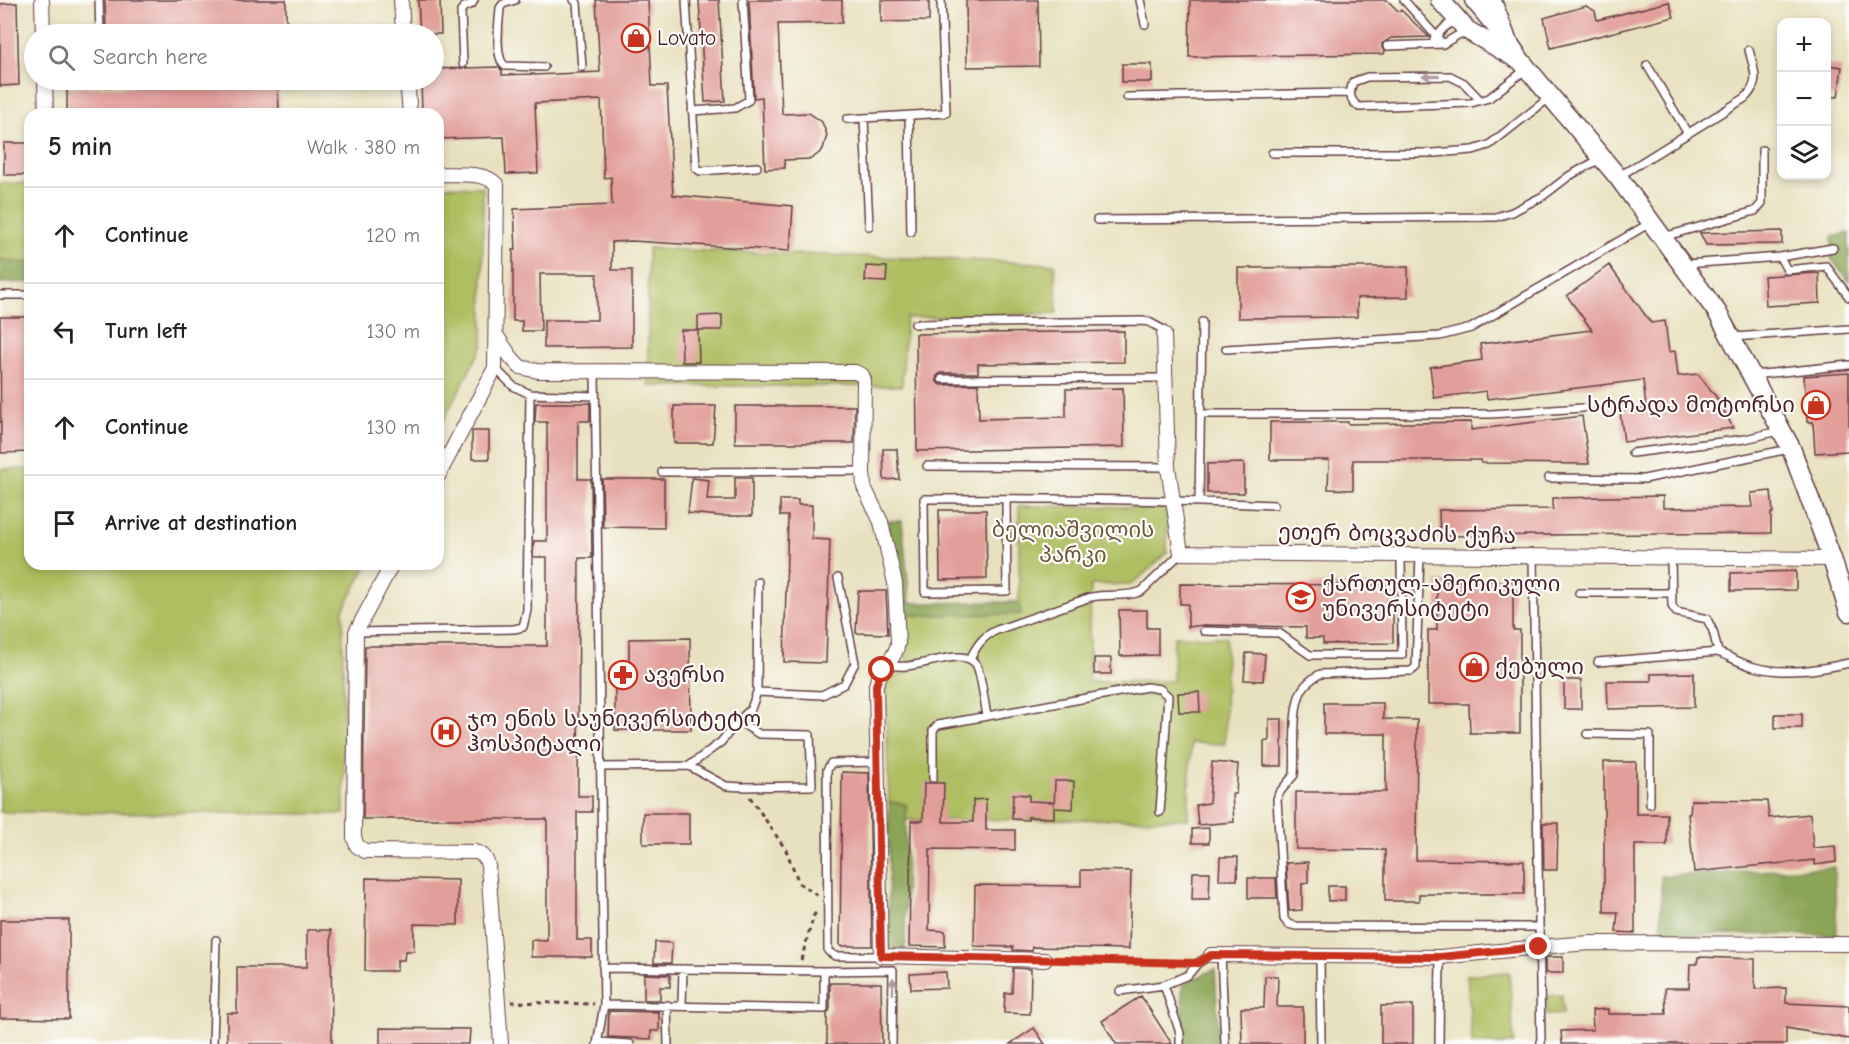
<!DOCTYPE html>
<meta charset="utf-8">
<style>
body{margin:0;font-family:"Comic Neue","Noto Sans Georgian",sans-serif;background:#f6f6f6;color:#222}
.controls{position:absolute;right:18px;top:18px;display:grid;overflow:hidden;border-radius:12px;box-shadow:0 3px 9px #0003}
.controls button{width:54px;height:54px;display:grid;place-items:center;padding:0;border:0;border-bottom:2px solid #e0e0e0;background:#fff;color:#222;font:30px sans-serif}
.stop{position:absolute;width:18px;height:18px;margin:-14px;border:4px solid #c8321e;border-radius:50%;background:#fff}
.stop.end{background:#c8321e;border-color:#fff;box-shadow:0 2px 6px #0008}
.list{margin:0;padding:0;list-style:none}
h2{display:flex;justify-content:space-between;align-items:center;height:78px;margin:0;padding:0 24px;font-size:26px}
h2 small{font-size:20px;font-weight:400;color:#767676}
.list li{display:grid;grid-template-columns:39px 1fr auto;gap:18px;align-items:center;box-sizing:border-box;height:96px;padding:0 24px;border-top:2px solid #e0e0e0}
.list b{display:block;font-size:22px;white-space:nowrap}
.list em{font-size:20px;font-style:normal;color:#767676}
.icon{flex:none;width:33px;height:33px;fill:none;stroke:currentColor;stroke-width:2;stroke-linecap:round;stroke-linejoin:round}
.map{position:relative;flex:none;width:1849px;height:1044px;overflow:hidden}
.search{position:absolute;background:#fff;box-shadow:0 3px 9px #0003;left:24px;top:24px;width:420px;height:66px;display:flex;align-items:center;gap:15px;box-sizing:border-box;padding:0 21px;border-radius:33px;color:#767676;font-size:22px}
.panel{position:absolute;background:#fff;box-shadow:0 3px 9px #0003;left:24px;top:108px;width:420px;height:462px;border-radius:18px}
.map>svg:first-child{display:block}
</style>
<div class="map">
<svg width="1849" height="1044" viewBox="0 0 1849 1044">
<rect width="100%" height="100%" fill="#fdfcf7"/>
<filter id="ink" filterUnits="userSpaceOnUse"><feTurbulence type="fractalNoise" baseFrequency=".0167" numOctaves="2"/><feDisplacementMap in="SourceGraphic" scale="12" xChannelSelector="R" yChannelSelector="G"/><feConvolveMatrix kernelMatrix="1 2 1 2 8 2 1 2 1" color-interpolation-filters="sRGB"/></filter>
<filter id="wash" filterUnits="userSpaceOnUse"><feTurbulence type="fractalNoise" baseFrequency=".008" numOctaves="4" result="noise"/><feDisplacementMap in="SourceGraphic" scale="24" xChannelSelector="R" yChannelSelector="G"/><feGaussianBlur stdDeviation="1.35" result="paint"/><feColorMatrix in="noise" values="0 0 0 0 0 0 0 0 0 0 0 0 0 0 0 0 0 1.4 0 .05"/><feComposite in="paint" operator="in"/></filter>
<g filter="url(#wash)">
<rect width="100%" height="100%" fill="#e8e1bf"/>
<path fill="#afbe61" stroke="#7c6e46" stroke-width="1.5" d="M0 183H30V261L27 263 2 260 0 257Z
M438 186 483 187V345L438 430Z
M648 248C784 255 920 257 1055 264L1057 313 906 318 902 386H648Z
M0 469H30V564H368L343 610 344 814 0 812Z
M1019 506 1167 507V553L1133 584 1091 585 1089 682 1173 681 1174 636 1226 637 1225 744 1191 743 1188 819 906 820V804L889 802 885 678H893L908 672 906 656 902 649 903 615 1021 614 1019 602Z
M1509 972 1514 1044H1472L1467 975Z
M1562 995 1563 1014 1547 1015V996Z"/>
<path fill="#8ba557" stroke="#6a6241" stroke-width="1.5" d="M1849 233V281L1831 258 1832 237Z
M0 257 2 260 27 263 30 261V282L0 283Z
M887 521H902L910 603 1019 602 1021 614 903 615Z
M889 802 906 804 905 948 888 949Z
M1834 867 1837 935 1661 934V876Z
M1215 969 1219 1044H1184L1182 985Z"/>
<g id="blocks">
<path fill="#e29f9a" d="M105 0H286V34H106Z
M418 0H440L441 34H420Z
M596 0H648L652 86H667L673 195 793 206 790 251 632 241 612 242V270H632V347L544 348V320H597V274H540L541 331H522V321H513V250H516L514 209 612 205 611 177 604 178 601 100 535 103 538 173 506 174 504 137 438 139V114H422L421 80H434V69L499 67 502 71V75L534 74V75L600 72Z
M699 0H719L725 101 705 102Z
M749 0H842V23L778 24 782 114 809 113 822 122 827 135 823 149 818 154 811 159 784 160 785 168 765 169 762 97 754 98Z
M881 0H929V21L881 22Z
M966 0H1038L1039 66 967 67Z
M1190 0H1387L1398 11 1401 10 1429 37 1391 38 1382 44V48L1385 51 1384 54 1189 57Z
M1669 2 1674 17 1551 48 1544 18 1586 6 1595 11 1597 20Z
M17 3 19 85 0 86V4Z
M1122 64H1152V82H1122Z
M1827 65 1842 67 1838 97 1827 96Z
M133 80H278L279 114H67V87H133Z
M4 143H30V175H4Z
M1782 231V244L1706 245 1700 233Z
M1609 265 1651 323 1665 321 1669 352 1675 351 1678 376 1698 374 1717 398 1733 428 1624 442 1620 411 1646 408 1643 380 1487 399 1486 391 1434 398 1430 367 1482 360 1480 344 1592 330 1567 296Z
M866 266 887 267 886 282 865 281Z
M1357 267H1408V297L1357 298V317L1238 318V268Z
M1819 273 1820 303 1766 306 1764 276Z
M722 315V330H698V316Z
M0 317H30V452L1 453Z
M681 330H698L699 362H682Z
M1124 331V362L978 364V373H941L937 376 936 380 939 384 942 385 978 384 979 419 1066 417V389L1123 388 1124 447 917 451 916 334Z
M1849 373V451L1815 453 1813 422H1807L1804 376Z
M536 403H590V421H578V479H591L592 558H579L578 796H592V812H577V940H592V957H531V940L547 941V819H363L365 646H547V557H533L534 541H547V422H535Z
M674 406H716L713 443H674Z
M735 406H855L854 443H735Z
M1582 416 1589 464 1481 463 1480 460H1353V490L1328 489 1329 460H1270V422H1348V424L1471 422V430Z
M472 431H489V459H472Z
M883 449H897L899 479 884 480Z
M1244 463V493H1207V464Z
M692 478 709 480 707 500H735V478H752V516H720L688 513Z
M602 479H664V528L603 527Z
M1771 491 1773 513H1771V533L1440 536 1439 510 1553 509V498L1663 496V508L1753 507 1751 493Z
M780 500H798V505H812V539L830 540 826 663 784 662 788 516H780Z
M939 510H986L987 579 940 580Z
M1796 571V590L1731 591V573Z
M1437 581H1513V630H1520V733H1470L1469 704H1428V630H1437Z
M1180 584 1393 585V643L1323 644V638H1306V627L1204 625 1188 627V604H1180Z
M858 591H886L888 634 856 633Z
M1119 610H1147V628H1158V655L1120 656Z
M690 638 691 730H615V669H629V639Z
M1246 653 1265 654 1263 681 1244 680Z
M1094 658H1111V674H1094Z
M1694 673V707L1608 709 1607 681H1651V674Z
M1564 680H1581V709H1564Z
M1199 692 1200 712H1179L1178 693Z
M1324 703H1383V719L1417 720 1416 860 1524 861V894H1419V901H1385V850L1296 849V792H1386V734H1324Z
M1775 714H1802V728H1775Z
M1269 719H1282V766H1264V741H1269Z
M1212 762 1238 764 1236 794H1232L1234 822 1198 825 1196 805 1209 803Z
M1604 762H1636V814H1667V845H1635V933L1616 932 1618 912H1604Z
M842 772 869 773 872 946H840Z
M1055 781H1074L1073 809 1054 808Z
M924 783H944L943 822H973V800L986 799V830H1015V850L930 849 929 930 945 931V947L909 946 911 821H923Z
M1013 794 1029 795V801L1054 802V818L1028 817V820L1012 819Z
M1691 800 1767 801 1769 818 1810 814 1813 848 1835 846 1836 862 1815 865V860L1694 872 1688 814H1690Z
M643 813H689V844H643Z
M1543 823H1558L1557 870H1544Z
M1209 828V843H1192V829Z
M1220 857H1238L1237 880H1219Z
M1308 862V883L1302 884V910L1289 911 1286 863Z
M1081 870 1131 871 1129 949 1032 947V951L1013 950V947L974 946 975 885 1081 886Z
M1193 872H1210L1209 899H1192Z
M366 878 458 880V925L414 924V951H405L404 960H397V971H365Z
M1248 878H1276L1277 898H1248Z
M1328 886H1345V900L1328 901Z
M0 920H69V1019L0 1018Z
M307 930H331L332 1044H227V1013H237V967H307Z
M655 942 672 943 671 963H654Z
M1545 957H1563V973H1545Z
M1698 957 1755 959V989L1786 988V1003L1849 1006V1039L1786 1028V1044H1562L1561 1031 1593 1030 1592 1010 1608 1009V1014H1666L1665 988H1689L1690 964H1697Z
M1013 968 1031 969 1030 1014 1004 1013 1005 993H1012Z
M946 972 947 988 911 989 910 974Z
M644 974 670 975V987H660V1000H644Z
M1265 976H1278L1277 1007H1303V1044H1242L1241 1008H1264Z
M830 983H881L882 1044H827V1014L830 1009Z
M1141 996 1172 1044H1116L1102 1021Z
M1413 1005V1044H1381V1006Z
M609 1011 659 1012V1031H651V1039L608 1037Z
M380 1028 470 1029 469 1044H380Z
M1034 1028 1045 1044H1010Z"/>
</g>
</g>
<g filter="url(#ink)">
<use href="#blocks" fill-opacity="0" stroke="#623c41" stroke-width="1.5"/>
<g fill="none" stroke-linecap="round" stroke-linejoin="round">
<g stroke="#623c41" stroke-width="10">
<path id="lane" d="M99 0 100 34
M515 0 503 4 500 8C499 22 494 57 505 66L544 67
M574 0 577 3 582 67
M686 0 696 168 700 171 757 167
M1140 0 1145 24
M1404 0 1443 44 1465 31
M1434 39 1445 27 1457 19
M1387 46 1443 44
M463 64 461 11 464 7 472 4 474 0
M1647 65 1688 134
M1127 97 1350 93
M1480 100 1464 83 1450 76 1367 77 1353 82C1349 93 1349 100 1359 107L1471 103 1489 98 1525 70
M692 111 735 108 749 100 743 0
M909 115 911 232
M864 118 869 226
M847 119 946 113 941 0
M1272 153H1434L1473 150 1489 145 1549 98
M1618 177 1745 98C1761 82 1754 70 1749 50
M1097 220 1496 217 1512 212 1543 196 1569 176 1600 159
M1663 237 1755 211 1762 203V150
M1780 257 1787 270 1826 266 1849 297
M1686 264 1780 257 1833 248
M0 295H30
M915 324 1142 321 1149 322 1162 329 1164 334
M1734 337 1849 329
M1226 349 1440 336 1471 328 1650 223
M495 368 513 386 530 394 595 396
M595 372 604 1005 597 1044
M1753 375 1849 365
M942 379 1164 378
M1201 414H1491L1583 408
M1632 453 1745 439 1779 431
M927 466 1168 467
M662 472 863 471
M1549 478 1644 479 1789 449
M1006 499 1007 591 925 592 924 499C1041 498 1158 499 1274 505
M1199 501 1202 322
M1420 555 1416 667 1411 671 1320 674C1313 678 1306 683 1302 690 1291 709 1296 752 1294 775L1279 793 1277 799 1284 919 1288 924 1296 926 1539 927
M1533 556 1541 1044
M1671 558 1672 606 1676 612 1707 619 1713 631 1718 652C1730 657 1742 664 1754 667 1785 675 1818 670 1849 663
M1579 593H1671
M1204 631 1279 633 1310 655H1402L1401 555
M356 632 514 629 523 627 527 610 530 394
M970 659C977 645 983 636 997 630L1091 597C1108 593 1127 598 1142 591L1181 553
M1598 662 1718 652
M888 663C908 677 964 641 977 666 981 675 985 705 987 716
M757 692 822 695 844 684 855 663 838 578
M738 721 759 734 810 735 812 786 743 787 726 786 689 766 721 742 738 721 751 709 757 692 758 582
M1587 734 1650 735V804
M878 762 831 763 827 770 828 951 835 956H881
M602 767 689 766
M933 778V730L938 725 1147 687 1160 689 1168 696 1160 812
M1221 955 1225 1044
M1320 957 1321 1044
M603 968 824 971V1009L604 1005
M824 971 893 970 892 1044
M1120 991 1164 985
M667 1005 668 1044
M682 1005 683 969
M598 1042 630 1044
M213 1044 216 940
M1180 1044V1033L1164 985 1188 975 1198 963 1211 955
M1439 1044 1440 957"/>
</g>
<g stroke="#623c41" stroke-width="16">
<path id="street" d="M42 0 43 34
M401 0 403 34
M45 80 46 114
M407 80 410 114
M438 174C456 175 485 171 497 185L495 368 438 476
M1164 334 1168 467 1181 553 1832 559
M496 335 510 356 520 367 538 371 855 372 862 375 864 380 863 471 864 487 881 522 895 583 898 643C896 659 880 668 876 685L881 956 1045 960
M392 564 356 632 354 837 357 846 365 851 475 852C484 854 486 858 488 866L501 1044
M1211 955 1440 957 1539 947 1590 943 1849 944"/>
</g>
<g stroke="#623c41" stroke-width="21">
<path id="secondary" d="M1440 0 1467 30 1517 59
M1474 0 1504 36 1521 61 1618 177 1717 312 1791 448 1832 559 1849 612"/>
</g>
<g stroke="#623c41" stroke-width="24">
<path id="primary" d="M1490 0 1504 36"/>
</g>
<path stroke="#623c41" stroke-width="3" stroke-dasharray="4.5 4.5" stroke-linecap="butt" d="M750 797 786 850 799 883 818 896
M801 960 814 915 816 913
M1059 960 1185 963
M511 1002 594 1004"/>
<use href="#lane" stroke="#fff" stroke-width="7"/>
<use href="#street" stroke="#fff" stroke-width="14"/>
<use href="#secondary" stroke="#fff" stroke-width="18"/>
<use href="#primary" stroke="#fff" stroke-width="21"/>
</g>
<defs><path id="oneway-solid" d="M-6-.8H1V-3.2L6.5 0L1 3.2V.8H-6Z" transform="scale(1.5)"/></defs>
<g fill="#ae9aa0">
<use href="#oneway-solid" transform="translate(1431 76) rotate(179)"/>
<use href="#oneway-solid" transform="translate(893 986) rotate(-89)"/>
</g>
</g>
<g fill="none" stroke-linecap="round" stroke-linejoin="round" filter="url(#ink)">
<path stroke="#c8321e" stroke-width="8" d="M882 670 876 685 881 956 1198 963 1211 955 1440 957 1539 947"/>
</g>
<defs>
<g id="shop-ring" transform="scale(1.5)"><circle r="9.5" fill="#fdfcf7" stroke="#c8321e" stroke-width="1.5"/><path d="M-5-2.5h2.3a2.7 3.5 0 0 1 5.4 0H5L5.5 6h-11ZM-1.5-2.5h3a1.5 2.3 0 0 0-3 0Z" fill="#c8321e"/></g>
<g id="university-ring" transform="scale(1.5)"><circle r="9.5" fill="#fdfcf7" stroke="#c8321e" stroke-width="1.5"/><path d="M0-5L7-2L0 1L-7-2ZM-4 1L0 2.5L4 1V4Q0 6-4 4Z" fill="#c8321e"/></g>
<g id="pharmacy-ring" transform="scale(1.5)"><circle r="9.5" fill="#fdfcf7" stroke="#c8321e" stroke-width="1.5"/><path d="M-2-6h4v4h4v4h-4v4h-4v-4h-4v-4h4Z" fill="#c8321e"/></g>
<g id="hospital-ring" transform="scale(1.5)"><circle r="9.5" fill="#fdfcf7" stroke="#c8321e" stroke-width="1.5"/><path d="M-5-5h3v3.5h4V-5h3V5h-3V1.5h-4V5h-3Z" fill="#c8321e"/></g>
</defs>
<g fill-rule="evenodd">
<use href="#shop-ring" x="636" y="38"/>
<use href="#shop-ring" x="1816" y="405"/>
<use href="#university-ring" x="1301" y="597"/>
<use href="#shop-ring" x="1474" y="667"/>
<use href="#pharmacy-ring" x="623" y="675"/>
<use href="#hospital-ring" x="446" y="732"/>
</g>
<g text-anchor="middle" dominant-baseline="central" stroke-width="4.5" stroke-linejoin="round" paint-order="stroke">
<g font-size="22" fill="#4a1f2b" stroke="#fdfcf7" text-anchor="start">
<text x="657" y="38">Lovato</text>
<text x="1795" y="405" text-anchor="end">სტრადა მოტორსი</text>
<text x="1322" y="584">ქართულ-ამერიკული<tspan x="1322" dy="25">უნივერსიტეტი</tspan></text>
<text x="1495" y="667">ქებული</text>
<text x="644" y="675">ავერსი</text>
<text x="467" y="719">ჯო ენის საუნივერსიტეტო<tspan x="467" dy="25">ჰოსპიტალი</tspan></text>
</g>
<g font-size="22" fill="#6d573e" stroke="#fdfcf7">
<text x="1073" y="530">ბელიაშვილის<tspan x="1073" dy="25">პარკი</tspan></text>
</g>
<g font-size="22" fill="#4a1f2b" stroke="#fdfcf7">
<text transform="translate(1397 534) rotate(1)">ეთერ ბოცვაძის ქუჩა</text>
</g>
</g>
</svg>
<div class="controls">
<button>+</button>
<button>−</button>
<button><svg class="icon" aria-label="layers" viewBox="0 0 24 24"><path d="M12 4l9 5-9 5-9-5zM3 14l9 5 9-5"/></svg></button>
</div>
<div class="stop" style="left:882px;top:670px"></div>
<div class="stop end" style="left:1539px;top:947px"></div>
<div class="search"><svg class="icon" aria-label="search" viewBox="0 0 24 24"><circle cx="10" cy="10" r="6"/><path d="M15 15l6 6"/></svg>Search here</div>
<section class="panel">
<h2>5 min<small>Walk · 380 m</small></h2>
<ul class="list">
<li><svg class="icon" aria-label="ahead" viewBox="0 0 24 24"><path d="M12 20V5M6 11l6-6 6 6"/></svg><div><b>Continue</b></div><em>120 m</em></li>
<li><svg class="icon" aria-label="left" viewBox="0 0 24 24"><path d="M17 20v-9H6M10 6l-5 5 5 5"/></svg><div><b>Turn left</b></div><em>130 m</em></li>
<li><svg class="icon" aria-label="ahead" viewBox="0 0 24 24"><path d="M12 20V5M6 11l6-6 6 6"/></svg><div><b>Continue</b></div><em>130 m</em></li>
<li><svg class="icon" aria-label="arrive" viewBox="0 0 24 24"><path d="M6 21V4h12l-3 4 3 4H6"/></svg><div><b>Arrive at destination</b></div></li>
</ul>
</section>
</div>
